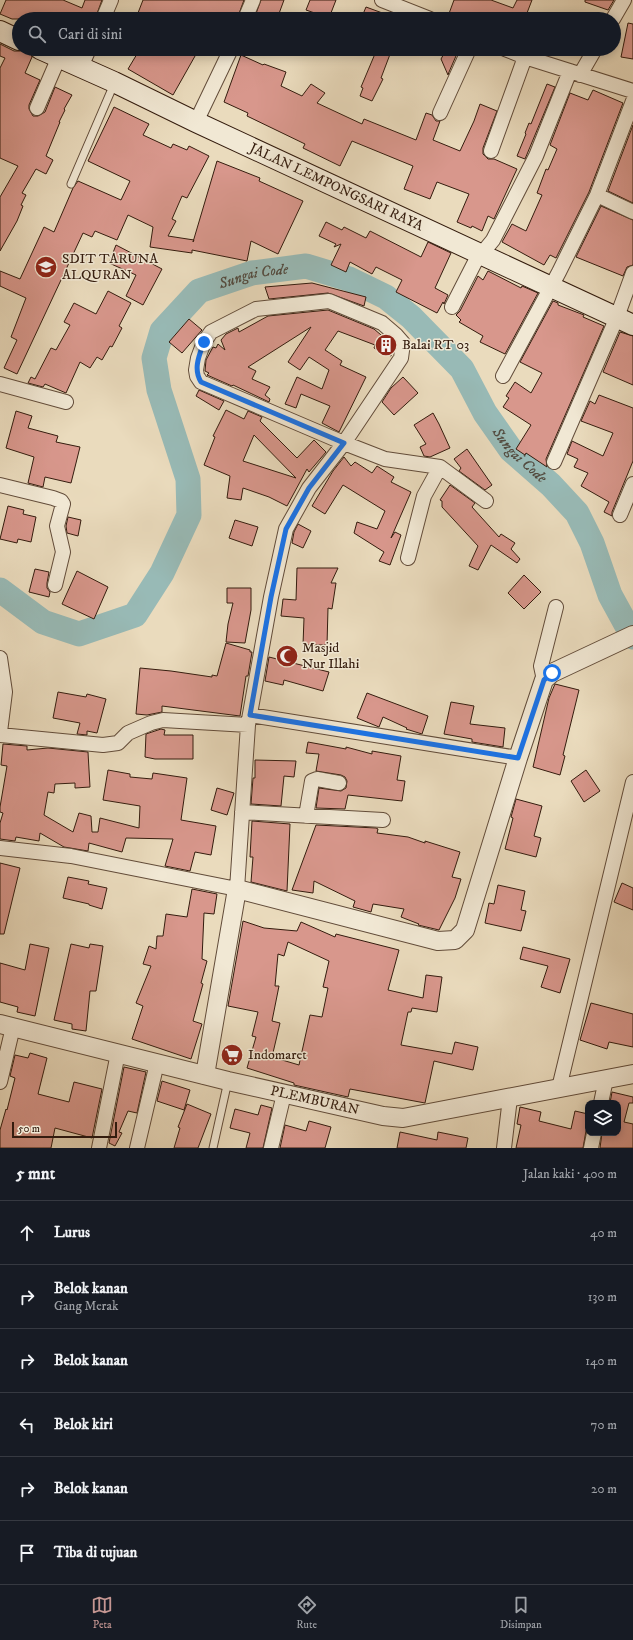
<!DOCTYPE html>
<html lang="id">
<meta charset="utf-8">
<style>
body{margin:0;font-family:"IM FELL DW Pica",serif;background:#20242c;color:#f1f3f6}
.controls{position:absolute;right:12px;bottom:12px;display:grid;overflow:hidden;border-radius:8px;box-shadow:0 2px 10px #0003}
.controls button{width:36px;height:36px;display:grid;place-items:center;padding:0;border:0;border-bottom:1px solid #363941;background:#171b24;color:#f1f3f6;font:20px sans-serif}
.scale{position:absolute;left:12px;bottom:10px;width:105px;box-sizing:border-box;padding-left:4px;border:2px solid #341c0e;border-top:0;font-size:11px;line-height:14px;white-space:nowrap;color:#341c0e;-webkit-text-stroke:3px #f1e8d4;paint-order:stroke}
.stop{position:absolute;width:12px;height:12px;margin:-9px;border:3px solid #1a73e8;border-radius:50%;background:#fff}
.stop.end{background:#1a73e8;border-color:#fff;box-shadow:0 1px 4px #0008}
.list{margin:0;padding:0;list-style:none}
h2{display:flex;justify-content:space-between;align-items:center;height:52px;margin:0;padding:0 16px;font-size:17px}
h2 small{font-size:13px;font-weight:400;color:#9ea1a6}
.list li{display:grid;grid-template-columns:26px 1fr auto;gap:12px;align-items:center;box-sizing:border-box;height:64px;padding:0 16px;border-top:1px solid #363941}
.list b{display:block;font-size:15px;white-space:nowrap}
.list p{margin:0;font-size:13px;white-space:nowrap;color:#9ea1a6}
.list em{font-size:13px;font-style:normal;color:#9ea1a6}
.icon{flex:none;width:22px;height:22px;fill:none;stroke:currentColor;stroke-width:2;stroke-linecap:round;stroke-linejoin:round}
.map{position:relative;flex:none;width:633px;height:1148px;overflow:hidden}
.search{position:absolute;background:#171b24;box-shadow:0 2px 10px #0003;left:12px;right:12px;top:12px;height:44px;display:flex;align-items:center;gap:10px;box-sizing:border-box;padding:0 14px;border-radius:22px;color:#9ea1a6;font-size:15px}
.sheet{height:436px;background:#171b24}
nav{display:flex;justify-content:space-around;align-items:center;box-sizing:border-box;height:56px;border-top:1px solid #363941;background:#171b24;font-size:11px;color:#9ea1a6}
nav a{display:grid;justify-items:center;gap:2px}
nav .on{color:#c59692}
.map>svg:first-child{display:block}
</style>
<div class="map">
<svg width="633" height="1148" viewBox="0 0 633 1148">
<rect width="100%" height="100%" fill="#eadbbd"/>
<filter id="stains"><feTurbulence type="fractalNoise" baseFrequency=".005" numOctaves="4"/><feColorMatrix values="0 0 0 0 .2 0 0 0 0 .09 0 0 0 0 .02 0 0 0 .5 -.17"/></filter>
<radialGradient id="worn" r=".72"><stop offset=".6" stop-color="#630" stop-opacity="0"/><stop offset="1" stop-color="#630" stop-opacity=".3"/></radialGradient>
<g fill="none" stroke-linecap="round" stroke-linejoin="round">
<path stroke="#98bab6" stroke-width="25" id="s1" d="M0 590 43 622 79 634 135 615 162 573 189 515 188 479 159 390 154 358 162 331 199 291 252 273 306 266 349 279 386 297 411 317 462 369 485 413 511 450 551 485 577 513 592 543 610 595 633 637"/>
</g>
<path fill="#d8978c" stroke="#341c0e" fill-rule="evenodd" d="M6 0H63L82 8 85 0H102L95 19H12L0 14Z
M143 0H244L237 19H154L138 13Z
M261 0H284L277 19H254Z
M310 0H336L329 18 306 10Z
M454 0H491L513 8 517 0H532L527 13 540 17V19H447Z
M585 0H614L608 10 585 2Z
M366 7 396 18 395 19H361Z
M628 23 633 24V59L621 57Z
M0 44 14 51H20L29 49 32 57 25 73 40 80 29 105V109L33 116H38L45 112 55 87 72 95 64 109 65 110 59 122H60L46 156 53 160 46 174 36 169 22 193 26 195 21 205 23 206 17 221 0 251V197L18 166 0 158V68L5 58 0 56Z
M140 49H199L173 95 128 69Z
M377 49H392L381 78 383 79 372 101 360 96 363 88 361 87Z
M459 49 449 72 448 75 441 59 446 50Z
M241 55 263 65 264 64 286 72 281 86 302 96 311 84 325 93 317 103 362 124 364 119 416 140 426 113 432 115 436 121H440L433 140 460 151 474 121 480 104 497 111 483 148V154L488 159H494L517 169 494 219 488 216 482 231 472 226 471 228 457 222 469 194 437 182 430 199 404 189 413 166 352 141 340 166 303 148 305 144 247 116 248 113 224 102Z
M547 84 555 87 525 159 517 156 526 134 525 133 529 123 531 124Z
M593 90 623 103 589 192 556 258 550 255 544 265 502 242 512 224 526 231 542 195 537 193 546 169 548 170 557 149 550 145 570 93 588 100Z
M114 107 149 124 143 135 171 148 173 144 187 150 189 146 209 156 187 198 182 196 172 219 176 221 168 236 194 240 193 242 217 161 260 178 259 181 303 201 278 254 251 241 247 261 192 250V253L150 247 153 227 128 215 117 240 95 231 92 237 83 233 17 374 4 368 17 340 11 337 26 298 0 286V271L20 279 44 227 54 232 73 188 78 181 121 200 130 181 88 161Z
M633 125V203L608 191Z
M601 206 633 220V265L627 267 623 276 576 257Z
M326 222 342 230 344 227 366 238 370 231 421 257 428 242 451 253 435 288 448 295 444 304 443 302 437 313 396 292 402 280 376 267 372 274 350 262 346 272 331 265 341 244 334 247 336 244 319 236Z
M116 245 162 269 143 305 126 296 136 275 109 263Z
M488 271 521 288 522 286 538 293 505 354 480 342 483 336 459 322 461 320 456 315 460 311 478 276 483 280Z
M312 283 366 297 364 306 328 293 269 299 265 287Z
M108 291 131 303 119 326 122 328 112 347 110 346 102 360 97 357 90 368 80 362 66 393 45 384 43 387 28 383 31 377 35 379 51 348 56 350 70 325 64 322 74 303 96 314Z
M553 301 558 303V305L584 315 583 317 604 326 546 459 547 467 526 453 525 455 516 449 531 425 503 407 509 398 506 396 515 382 531 393 542 373 520 362Z
M328 310 374 329 394 346 391 356 374 348 375 345 338 331 325 350 342 361 340 365 366 377 339 432 322 423 330 406 301 394 296 408 285 404 297 377 322 389 329 370 309 357 300 370 288 362 311 327 248 367 256 371 252 379 270 387 265 395 270 399 269 402 233 385 232 386 207 375 209 373 205 371 206 360 213 347 216 348 218 344 225 350 221 340 226 334 238 328 239 332 268 316Z
M189 319 202 330 182 353 169 342Z
M620 332 633 336V385L603 372Z
M403 377 418 393 394 415 382 402 391 388Z
M199 390 224 401 219 410 196 396Z
M599 395 633 408V461L612 512V516L604 512 609 502 581 486 588 473 574 467 578 459 567 454 572 441 603 456 613 433 581 421 590 401 595 404Z
M226 410 244 419 248 411 262 417 260 421 297 458 314 440 326 452 309 472 307 469 287 506 269 497 243 488 241 500 227 498 230 476 204 465 215 437 213 436ZM254 435 296 478 243 461Z
M16 411 32 416 28 428 58 436 56 442 80 447 71 483 45 477 43 487 28 483 34 457 6 448Z
M433 413 439 424 450 448 430 457 424 456 420 447 426 444 414 425Z
M467 449 492 485 485 490 459 471 461 468 454 459Z
M344 457 351 466 355 462 372 473 377 466 394 477 391 482 411 492 391 538 395 532 401 535 390 565 379 561 384 552 354 533 357 522 377 529 385 511 343 485 325 514 312 506 333 471Z
M450 485 475 503 472 507 499 537 501 534 515 543 511 549 520 559 517 563 491 545 478 570 469 566 478 546 442 507V501L440 500Z
M8 506 24 510 23 514 36 517 31 542 18 539 17 543 0 539Z
M68 517 81 520 78 536 67 533 66 526Z
M235 520 258 527 252 546 229 538Z
M298 524 311 531 303 548 292 543 294 532Z
M297 568H338L331 583H336L332 609 328 608 327 645H303L304 618 281 616 283 599 296 600Z
M35 569 49 572 47 583V588L50 592 49 597 29 592Z
M77 571 108 587 94 619 62 604Z
M524 575 541 592 524 609 508 593Z
M227 588H251V610L245 643 226 642 228 624 233 603H227Z
M226 643 250 650V652H252L248 676H246L240 716 162 706V712L147 715 136 714 140 668 171 671 212 677V675L217 676Z
M269 657 329 672 323 691 284 680 283 685 265 681Z
M555 684 579 690 563 755 565 756 560 775 533 767 549 698Z
M58 692 86 697 87 694 106 699 97 733 87 731V735L77 734 80 723 53 718Z
M367 693 428 716 422 734 406 729 407 728 383 717 379 727 357 718Z
M451 702 474 706 470 724 505 728 503 747 472 742V739L444 734Z
M161 729 165 730 164 735H193V759H155L145 757 146 734Z
M308 742 346 749V747L372 754V751L401 756 397 780 405 781 402 801 348 795 345 809 316 808 319 788 341 791 346 788 347 781 345 777 341 775 316 771 319 754 306 753Z
M3 744 27 746V750L48 748 88 752 90 787 75 788V783L55 784 54 793 48 792 44 815 73 832 79 813 91 816 92 832H98L100 818 139 828 140 806 103 800 108 770 130 774V777L152 779 153 773 187 778 181 820 216 826 211 855 195 852 190 871 165 866 173 839 126 838 122 852 89 843 88 851 64 847 40 833 39 841 16 837 15 841 0 839V823L3 813 0 812V807L7 766 1 765Z
M255 760 296 761 294 777 284 776 281 806 251 804 253 778H255Z
M586 770 600 791 584 802 571 781Z
M217 788 234 793 227 815 211 810Z
M516 799 542 806 534 836 541 838 536 857 505 849 513 818 511 817Z
M252 821 290 824 287 891 251 882 253 857H250Z
M316 825 376 828 378 829 377 833 408 837 425 843V841L460 852 452 877 461 879 455 898 439 930 418 925 419 924 401 917 404 909 373 904 371 912 353 907 355 901 314 881 313 893 292 890Z
M0 863 20 868 4 934H0Z
M68 877 89 881 88 884 107 888 102 909 89 905V904L63 898Z
M622 883 633 888V910L614 902Z
M498 885 525 891 521 910 526 911 521 931 485 923 489 903 494 904Z
M192 889 217 894 214 914 204 913 202 959 207 961 201 983 203 984 193 1021 202 1024 191 1059 132 1039 143 1006 136 1003 151 966 143 964 149 946 156 949 157 936H163L166 914 187 917Z
M243 921 264 928 297 931 301 922 335 937 336 934 399 950 388 990 423 998 426 975 442 977 437 1012 412 1008 411 1012H408L401 1045 452 1054 455 1042 478 1047 473 1070 434 1061 425 1103 350 1089 348 1097 294 1085V1083L247 1068 256 1037 252 1036 258 1012 228 1006ZM288 942 329 961 323 987 328 988 322 1017 310 1015 299 1065 272 1057 280 1023 272 1021 279 986H275L278 954 284 956Z
M30 944 49 948 35 1016 17 1012 18 1007 0 1002V963L25 970Z
M71 944 89 948 90 944 103 946 96 991H90L86 1031 72 1029V1024L54 1020Z
M523 947 570 959 560 993 541 987 548 966 520 959Z
M591 1003 633 1014V1047L609 1042 607 1049 580 1040Z
M30 1053 47 1058 38 1094 69 1102 74 1082 102 1089 92 1138 55 1128 51 1148H0V1130L6 1109 7 1110 15 1078 10 1076 15 1055 28 1058Z
M124 1067 146 1072 137 1113 128 1111 119 1132 122 1133 115 1146 109 1143Z
M162 1081 190 1090 184 1110 157 1101Z
M612 1092 633 1097V1103H629L624 1122 633 1124V1148H600L602 1133H618V1103H610Z
M187 1104 211 1114 198 1148H174L180 1128 178 1127Z
M261 1105 272 1108 263 1148H246L250 1133 230 1128 235 1109 258 1115Z
M520 1107 541 1112 539 1121 571 1129 575 1111 588 1114V1127L586 1131 583 1148H516L521 1125 517 1124Z
M309 1121 331 1127 325 1148H280L285 1125 306 1131Z
M400 1132 437 1140 438 1132 468 1138 466 1148H397Z"/>
<g fill="none" stroke-linecap="round" stroke-linejoin="round">
<g stroke="#624c3a" stroke-width="9">
<path id="service" d="M71 184 114 84
M213 1148 228 1081"/>
</g>
<g stroke="#624c3a" stroke-width="16">
<path id="minor" d="M382 0 430 19
M103 19 111 0
M245 19 253 0
M613 19 624 0
M505 49 525 57 633 91
M81 67 89 49
M580 75 595 49
M37 108 59 57
M440 113 469 49
M196 122 231 49
M491 151 525 57
M597 195 633 212
M452 307 475 262 493 240 536 156 570 71
M503 376 559 272 597 195 633 101
M0 384 66 402
M554 462 617 317 633 273
M0 485 53 498 61 501 63 504 57 526 63 552 55 585
M620 515 633 484
M408 558 424 496 440 467
M0 658 5 692 0 732
M544 680 541 666 556 607
M250 715 518 758
M0 735 103 745 118 743 128 733 151 723 163 720 248 725
M242 812 383 820
M306 816 312 781 317 779 339 783
M0 848 71 856 237 889 248 725 271 597 286 529 309 488 344 443 401 358 403 343 396 335 382 323 329 301 256 309 211 332 204 342 198 358 196 370 197 376 201 382 344 443 385 459 440 467 486 501
M0 1082 13 1027
M559 1088 633 782
M601 1103 606 1079
M99 1148 118 1053
M137 1148 157 1063
M271 1148 284 1094
M504 1148 510 1098
M591 1148 594 1133"/>
</g>
<g stroke="#624c3a" stroke-width="20">
<g id="tertiary">
<path id="s2" d="M0 1024 228 1081 383 1116 403 1118 633 1074"/>
<path d="M205 1075 237 889 438 941 455 940 465 930 518 758 544 680 552 673 633 635"/>
</g>
</g>
<g stroke="#341c0e" stroke-width="22">
<g id="secondary">
<path d="M0 31 19 40"/>
<path id="s3" d="M40 49 114 82 196 122 633 325"/>
</g>
</g>
<use href="#service" stroke="#f1e8d4" stroke-width="7"/>
<use href="#minor" stroke="#f1e8d4" stroke-width="14"/>
<use href="#tertiary" stroke="#f1e8d4" stroke-width="18"/>
<use href="#secondary" stroke="#f1e8d4" stroke-width="20"/>
</g>
<g fill="none" stroke-linecap="round" stroke-linejoin="round">
<path stroke="#1a73e8" stroke-width="5" d="M204 342C199 356 193 369 201 382L344 443 309 488 286 529 271 597 250 715 518 758 544 680 552 673"/>
</g>
<defs>
<g id="school-disc" transform="scale(1.15)"><circle r="9.5" fill="#8f2418" stroke="#f1e8d4"/><path d="M0-5L7-2L0 1L-7-2ZM-4 1L0 2.5L4 1V4Q0 6-4 4Z" fill="#fff"/></g>
<g id="building-disc" transform="scale(1.15)"><circle r="9.5" fill="#8f2418" stroke="#f1e8d4"/><path d="M-4-6H4V6H1V3H-1V6H-4ZM-2.5-4.3h1.7v1.8h-1.7ZM.8-4.3h1.7v1.8H.8ZM-2.5-1h1.7V.8h-1.7ZM.8-1h1.7V.8H.8Z" fill="#fff"/></g>
<g id="mosque-disc" transform="scale(1.15)"><circle r="9.5" fill="#8f2418" stroke="#f1e8d4"/><path d="M3.5-4.9A6 6 0 1 0 3.5 4.9A5 5 0 1 1 3.5-4.9Z" fill="#fff"/></g>
<g id="supermarket-disc" transform="scale(1.15)"><circle r="9.5" fill="#8f2418" stroke="#f1e8d4"/><path d="M-6-5.5h2.5l.6 2H6L4.5 2H-2.5L-4.4-4H-6ZM-1.5 3.2a1.3 1.3 0 1 0 .1 0ZM3 3.2a1.3 1.3 0 1 0 .1 0Z" fill="#fff"/></g>
</defs>
<g fill-rule="evenodd">
<use href="#school-disc" x="46" y="267"/>
<use href="#building-disc" x="386" y="345"/>
<use href="#mosque-disc" x="287" y="656"/>
<use href="#supermarket-disc" x="232" y="1055"/>
</g>
<g text-anchor="middle" dominant-baseline="central" stroke-width="3" stroke-linejoin="round" paint-order="stroke">
<g font-size="14" fill="#341c0e" stroke="#f1e8d4">
<text stroke="none"><textPath href="#s3" startOffset="327">JALAN LEMPONGSARI RAYA</textPath></text>
<text stroke="none"><textPath href="#s2" startOffset="324">PLEMBURAN</textPath></text>
</g>
<g font-size="14" fill="#341c0e" stroke="#f1e8d4" text-anchor="start">
<text x="62" y="259">SDIT TARUNA<tspan x="62" dy="16">ALQURAN</tspan></text>
<text x="402" y="345">Balai RT 03</text>
<text x="302" y="648">Masjid<tspan x="302" dy="16">Nur Illahi</tspan></text>
<text x="248" y="1055">Indomaret</text>
</g>
<g font-size="15" font-style="italic" fill="#524b40" stroke="#f1e8d4">
<text stroke="none"><textPath href="#s1" startOffset="566">Sungai Code</textPath></text>
<text stroke="none"><textPath href="#s1" startOffset="915">Sungai Code</textPath></text>
</g>
</g>
<rect width="100%" height="100%" filter="url(#stains)"/>
<rect width="100%" height="100%" fill="url(#worn)"/>
</svg>
<div class="controls">
<button><svg class="icon" aria-label="layers" viewBox="0 0 24 24"><path d="M12 4l9 5-9 5-9-5zM3 14l9 5 9-5"/></svg></button>
</div>
<div class="scale">50 m</div>
<div class="stop" style="left:552px;top:673px"></div>
<div class="stop end" style="left:204px;top:342px"></div>
<div class="search"><svg class="icon" aria-label="search" viewBox="0 0 24 24"><circle cx="10" cy="10" r="6"/><path d="M15 15l6 6"/></svg>Cari di sini</div>
</div>
<section class="sheet">
<h2>5 mnt<small>Jalan kaki · 400 m</small></h2>
<ul class="list">
<li><svg class="icon" aria-label="ahead" viewBox="0 0 24 24"><path d="M12 20V5M6 11l6-6 6 6"/></svg><div><b>Lurus</b></div><em>40 m</em></li>
<li><svg class="icon" aria-label="right" viewBox="0 0 24 24"><path d="M7 20v-9h11M14 6l5 5-5 5"/></svg><div><b>Belok kanan</b><p>Gang Merak</p></div><em>130 m</em></li>
<li><svg class="icon" aria-label="right" viewBox="0 0 24 24"><path d="M7 20v-9h11M14 6l5 5-5 5"/></svg><div><b>Belok kanan</b></div><em>140 m</em></li>
<li><svg class="icon" aria-label="left" viewBox="0 0 24 24"><path d="M17 20v-9H6M10 6l-5 5 5 5"/></svg><div><b>Belok kiri</b></div><em>70 m</em></li>
<li><svg class="icon" aria-label="right" viewBox="0 0 24 24"><path d="M7 20v-9h11M14 6l5 5-5 5"/></svg><div><b>Belok kanan</b></div><em>20 m</em></li>
<li><svg class="icon" aria-label="arrive" viewBox="0 0 24 24"><path d="M6 21V4h12l-3 4 3 4H6"/></svg><div><b>Tiba di tujuan</b></div></li>
</ul>
</section>
<nav>
<a class="on"><svg class="icon" aria-label="map" viewBox="0 0 24 24"><path d="M3 6l6-2 6 2 6-2v14l-6 2-6-2-6 2zM9 4v14M15 6v14"/></svg>Peta</a>
<a><svg class="icon" aria-label="directions" viewBox="0 0 24 24"><path d="M12 3l9 9-9 9-9-9zM9 14v-3h6M13 9l2 2-2 2"/></svg>Rute</a>
<a><svg class="icon" aria-label="saved" viewBox="0 0 24 24"><path d="M7 4h10v16l-5-4-5 4z"/></svg>Disimpan</a>
</nav>
